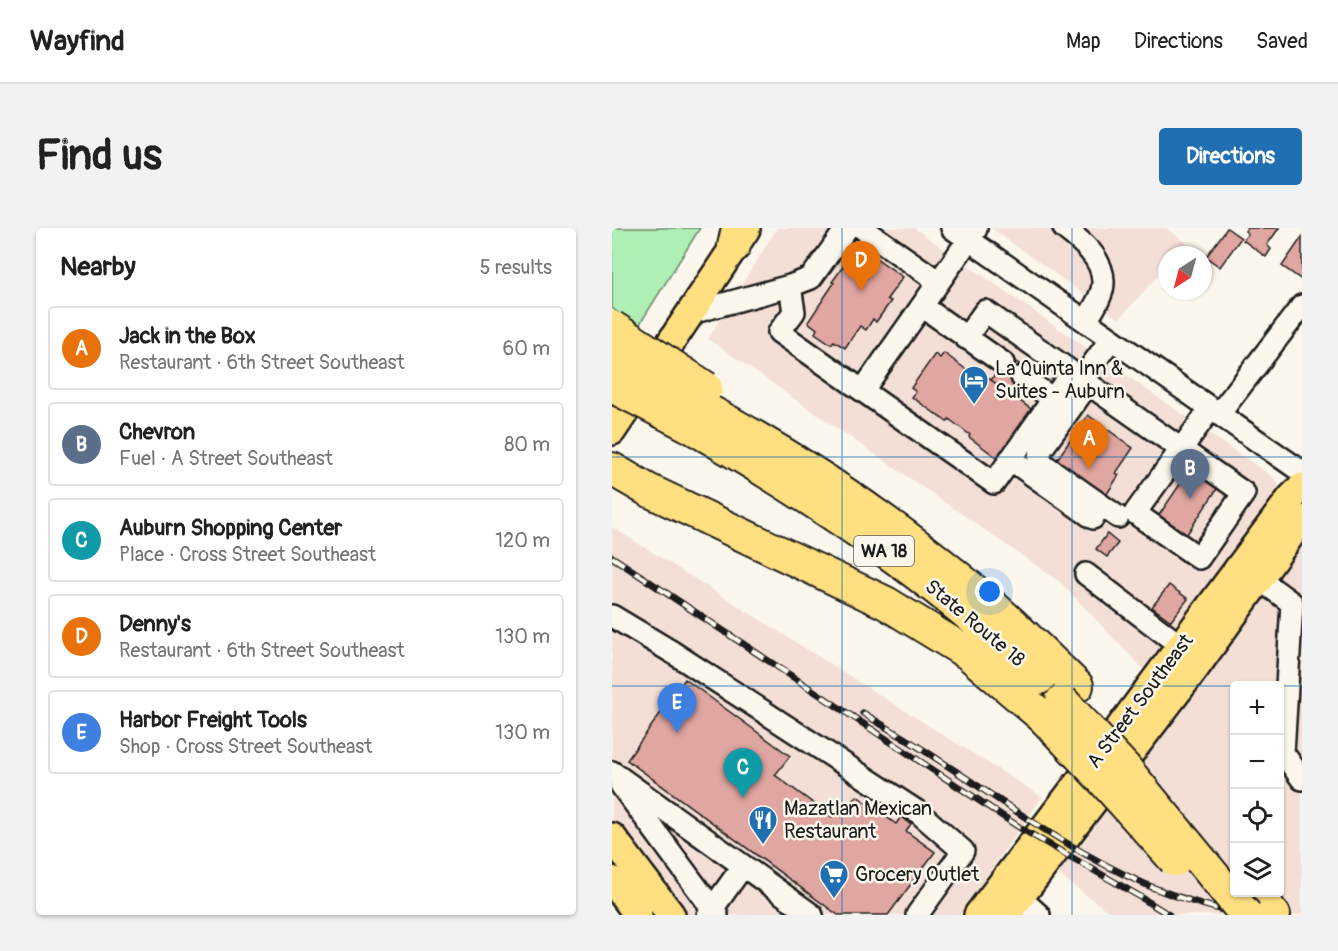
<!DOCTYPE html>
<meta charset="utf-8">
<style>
body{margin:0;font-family:Pangolin,sans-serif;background:#f2f2f2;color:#202124}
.controls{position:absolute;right:18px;bottom:18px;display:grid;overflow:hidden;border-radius:6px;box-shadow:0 2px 4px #0004}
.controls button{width:54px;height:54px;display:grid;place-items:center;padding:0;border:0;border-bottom:2px solid #e0e0e0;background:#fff;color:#202124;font:30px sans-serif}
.compass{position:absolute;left:546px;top:18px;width:54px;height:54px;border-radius:50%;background:#fff;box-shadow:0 2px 4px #0004;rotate:216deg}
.you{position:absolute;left:378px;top:364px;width:21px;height:21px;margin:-15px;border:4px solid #fff;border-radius:50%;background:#1a73e8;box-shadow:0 0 0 9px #1a73e833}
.badge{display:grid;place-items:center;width:39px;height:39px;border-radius:50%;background:#1f6fb2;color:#fff;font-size:20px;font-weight:700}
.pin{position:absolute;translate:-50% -50px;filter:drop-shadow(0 2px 3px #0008)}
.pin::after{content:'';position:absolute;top:32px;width:21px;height:18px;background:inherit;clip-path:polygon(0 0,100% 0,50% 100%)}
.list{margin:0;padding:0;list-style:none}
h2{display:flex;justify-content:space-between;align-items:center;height:78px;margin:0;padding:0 24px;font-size:26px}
h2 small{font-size:20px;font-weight:400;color:#757577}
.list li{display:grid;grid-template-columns:39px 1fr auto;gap:18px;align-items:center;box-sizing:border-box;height:84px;margin:0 12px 12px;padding:0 12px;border:2px solid #e0e0e0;border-radius:6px}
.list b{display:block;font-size:22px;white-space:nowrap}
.list p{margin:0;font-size:20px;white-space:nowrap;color:#757577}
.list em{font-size:20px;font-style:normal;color:#757577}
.icon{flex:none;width:33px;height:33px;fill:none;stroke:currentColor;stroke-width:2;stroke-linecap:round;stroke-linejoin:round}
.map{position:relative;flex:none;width:690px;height:687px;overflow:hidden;border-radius:6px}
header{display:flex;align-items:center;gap:36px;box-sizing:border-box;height:84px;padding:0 30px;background:#fff;border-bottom:2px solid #e0e0e0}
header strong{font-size:28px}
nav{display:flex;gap:33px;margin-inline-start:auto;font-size:21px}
.intro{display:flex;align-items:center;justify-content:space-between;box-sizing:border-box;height:144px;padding:0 36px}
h1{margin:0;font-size:42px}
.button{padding:15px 27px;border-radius:6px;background:#1f6fb2;color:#fff;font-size:21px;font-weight:700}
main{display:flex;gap:36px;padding:0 36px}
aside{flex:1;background:#fff;border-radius:6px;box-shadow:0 2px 4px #0004}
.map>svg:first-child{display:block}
</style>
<header>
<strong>Wayfind</strong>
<nav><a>Map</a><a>Directions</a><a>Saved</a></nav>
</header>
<div class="intro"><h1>Find us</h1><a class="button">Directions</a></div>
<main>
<aside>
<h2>Nearby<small>5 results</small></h2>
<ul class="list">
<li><span class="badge" style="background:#e8710a">A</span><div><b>Jack in the Box</b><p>Restaurant · 6th Street Southeast</p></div><em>60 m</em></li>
<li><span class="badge" style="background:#5c6f8a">B</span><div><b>Chevron</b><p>Fuel · A Street Southeast</p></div><em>80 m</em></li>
<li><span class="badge" style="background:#0f9aa8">C</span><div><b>Auburn Shopping Center</b><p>Place · Cross Street Southeast</p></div><em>120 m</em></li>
<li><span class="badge" style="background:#e8710a">D</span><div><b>Denny's</b><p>Restaurant · 6th Street Southeast</p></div><em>130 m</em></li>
<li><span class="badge" style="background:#3f7fe0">E</span><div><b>Harbor Freight Tools</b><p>Shop · Cross Street Southeast</p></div><em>130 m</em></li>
</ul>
</aside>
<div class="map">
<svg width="690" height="687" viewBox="0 0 690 687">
<rect width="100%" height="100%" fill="#fbf7ec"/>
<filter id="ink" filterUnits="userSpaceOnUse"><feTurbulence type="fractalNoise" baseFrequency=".0167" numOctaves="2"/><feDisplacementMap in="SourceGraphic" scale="12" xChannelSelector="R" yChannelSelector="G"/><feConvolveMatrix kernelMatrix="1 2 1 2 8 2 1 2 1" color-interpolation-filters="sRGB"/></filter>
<g filter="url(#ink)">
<path fill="#f3dfd6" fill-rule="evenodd" d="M165 0H302L662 250 666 255V267L537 447 448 354 96 111Z
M379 0H554L575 15 565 27H555V38L507 91Z
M0 299 430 569 347 687H72L0 593Z
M690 318V687H501L446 646ZM622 458H668V664H622Z"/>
<path fill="#afeeb5" stroke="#668568" stroke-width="1.5" d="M0 0H88L26 99 0 80Z"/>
<path fill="#e0a6a1" stroke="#1c1c1c" stroke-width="1.5" d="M615 0 629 10 608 39 594 29Z
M635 0H667L655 17 659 21 654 29 631 12 636 6 633 3Z
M690 9V52L670 38Z
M248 19 291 49 275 71 279 73 264 94 261 91 254 102 248 98 233 120 222 113 219 116 203 105 205 101 196 94 222 55 220 54 235 33 238 35Z
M332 125 371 154 375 149 423 184 388 232 357 209 358 207 337 191 335 194 300 169 304 164 299 160 323 126 328 130Z
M396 128 415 142 398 166 379 152Z
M476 187 521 220 504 245 507 247 493 269 441 237Z
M584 233 611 252 573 309 545 290Z
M495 306 506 315 495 329 484 321Z
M557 357 576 371 559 393 540 379Z
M73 451 178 528 163 547 220 589 232 572 238 577 245 568 284 596 289 589 299 596 294 603 323 624 276 687H226L15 532Z"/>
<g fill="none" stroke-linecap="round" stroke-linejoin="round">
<g stroke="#1c1c1c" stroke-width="26">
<path id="minor" d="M235 0 199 50 178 58 182 84 167 104 382 255 460 144
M250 0 327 54
M340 0 690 244
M452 0C469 13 492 31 491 55 491 68 480 83 474 93
M310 78 391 135
M79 85 178 58
M354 110 373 83C459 144 546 205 632 265L587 330 523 285 599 180
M410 149 441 171
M470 151 499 111
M476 156 429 222 427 229 431 236 506 289
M251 162 364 1
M607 186 690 78
M398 231 481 290
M474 346 569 418
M647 351 680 375 671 525 690 551
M0 388 60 424 306 584 351 623 305 687
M0 544 200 687
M9 557 105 687
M407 669 427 687
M96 687 131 638"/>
</g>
<g stroke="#1c1c1c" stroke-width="32">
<path id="major" d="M0 203 134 1
M0 609 59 687
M0 652 26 687
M366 687 474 545 679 270 690 259
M394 687 584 439 690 291"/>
</g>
<g stroke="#1c1c1c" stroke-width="36">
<path id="highway" d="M122 18 126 0
M88 178C188 232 284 296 371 370 404 398 434 428 465 458
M76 197C201 269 324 350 427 450
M0 241 36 262 274 375 357 426 431 489
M643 664 662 687"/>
</g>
<use href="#minor" stroke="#fbf7ec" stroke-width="21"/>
<use href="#major" stroke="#ffdf80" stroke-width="27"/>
<use href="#highway" stroke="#ffdf80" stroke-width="32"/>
<g stroke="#1c1c1c" stroke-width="7">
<path id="rail" d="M0 329 410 601 527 668 557 687
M251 485C272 498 293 510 313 523 386 570 455 622 535 657 565 670 598 679 630 687"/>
</g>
<use href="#rail" stroke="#fbf7ec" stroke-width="4.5" stroke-dasharray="14" stroke-linecap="butt"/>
<g stroke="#1c1c1c" stroke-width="36" stroke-linecap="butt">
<path id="highway-bridge" d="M0 99 94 160
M0 133 88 178
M0 158 76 197
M450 473 512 539 634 687
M431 489 492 553 563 632"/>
</g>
<use href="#highway-bridge" stroke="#ffdf80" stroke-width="32"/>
</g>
</g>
<path fill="none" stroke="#1f6fb2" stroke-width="1.5" stroke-opacity="0.55" d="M230 0V687M460 0V687M0 229H690M0 458H622M668 458H690"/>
<defs>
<g id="hotel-pin" transform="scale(1.5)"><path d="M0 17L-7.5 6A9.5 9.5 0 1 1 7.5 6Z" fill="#1f6fb2" stroke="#fbf7ec"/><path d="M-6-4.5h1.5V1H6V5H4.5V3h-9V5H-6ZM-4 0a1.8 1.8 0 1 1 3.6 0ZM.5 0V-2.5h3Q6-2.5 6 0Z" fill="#fff"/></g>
<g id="restaurant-pin" transform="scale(1.5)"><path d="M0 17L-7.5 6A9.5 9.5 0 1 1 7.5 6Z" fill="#1f6fb2" stroke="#fbf7ec"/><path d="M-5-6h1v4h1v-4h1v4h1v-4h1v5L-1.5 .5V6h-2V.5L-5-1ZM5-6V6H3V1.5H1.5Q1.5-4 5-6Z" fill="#fff"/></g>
<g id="supermarket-pin" transform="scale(1.5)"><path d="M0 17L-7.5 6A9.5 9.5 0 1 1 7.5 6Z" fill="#1f6fb2" stroke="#fbf7ec"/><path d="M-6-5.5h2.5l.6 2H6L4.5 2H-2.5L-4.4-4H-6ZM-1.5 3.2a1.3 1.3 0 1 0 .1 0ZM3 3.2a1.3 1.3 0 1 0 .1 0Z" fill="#fff"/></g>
</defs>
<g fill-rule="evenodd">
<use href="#hotel-pin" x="362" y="152"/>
<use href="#restaurant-pin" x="151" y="592"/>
<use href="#supermarket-pin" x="222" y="646"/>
</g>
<g text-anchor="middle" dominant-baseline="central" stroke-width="5" stroke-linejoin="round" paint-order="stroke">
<rect fill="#fbf7ec" stroke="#5f5e5a" stroke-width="1.5" x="242" y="308" width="60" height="30" rx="4.5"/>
<g font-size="18" font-weight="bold" fill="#1c1c1c">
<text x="272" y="323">WA 18</text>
</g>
<g font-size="20" fill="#1c1c1c" stroke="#fbf7ec" text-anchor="start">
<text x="383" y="140">La Quinta Inn &amp;<tspan x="383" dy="23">Suites - Auburn</tspan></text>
<text x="172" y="580">Mazatlan Mexican<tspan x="172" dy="23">Restaurant</tspan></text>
<text x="243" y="646">Grocery Outlet</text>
</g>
<g font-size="20" fill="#1c1c1c" stroke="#fbf7ec">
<text transform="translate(363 395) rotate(40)">State Route 18</text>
<text transform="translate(528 473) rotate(-53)">A Street Southeast</text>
</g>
</g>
</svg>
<div class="controls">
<button>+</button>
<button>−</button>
<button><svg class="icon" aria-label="locate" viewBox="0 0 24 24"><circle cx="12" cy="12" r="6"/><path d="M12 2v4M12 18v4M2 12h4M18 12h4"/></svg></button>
<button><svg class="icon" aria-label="layers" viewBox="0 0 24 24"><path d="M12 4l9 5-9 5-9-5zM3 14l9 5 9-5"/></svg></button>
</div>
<svg class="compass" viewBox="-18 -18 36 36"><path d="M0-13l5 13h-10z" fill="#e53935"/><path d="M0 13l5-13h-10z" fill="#757577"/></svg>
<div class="you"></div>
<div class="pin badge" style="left:477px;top:241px;background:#e8710a">A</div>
<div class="pin badge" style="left:578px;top:271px;background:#5c6f8a">B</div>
<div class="pin badge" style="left:131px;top:570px;background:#0f9aa8">C</div>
<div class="pin badge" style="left:249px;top:63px;background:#e8710a">D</div>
<div class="pin badge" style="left:65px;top:505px;background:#3f7fe0">E</div>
</div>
</main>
